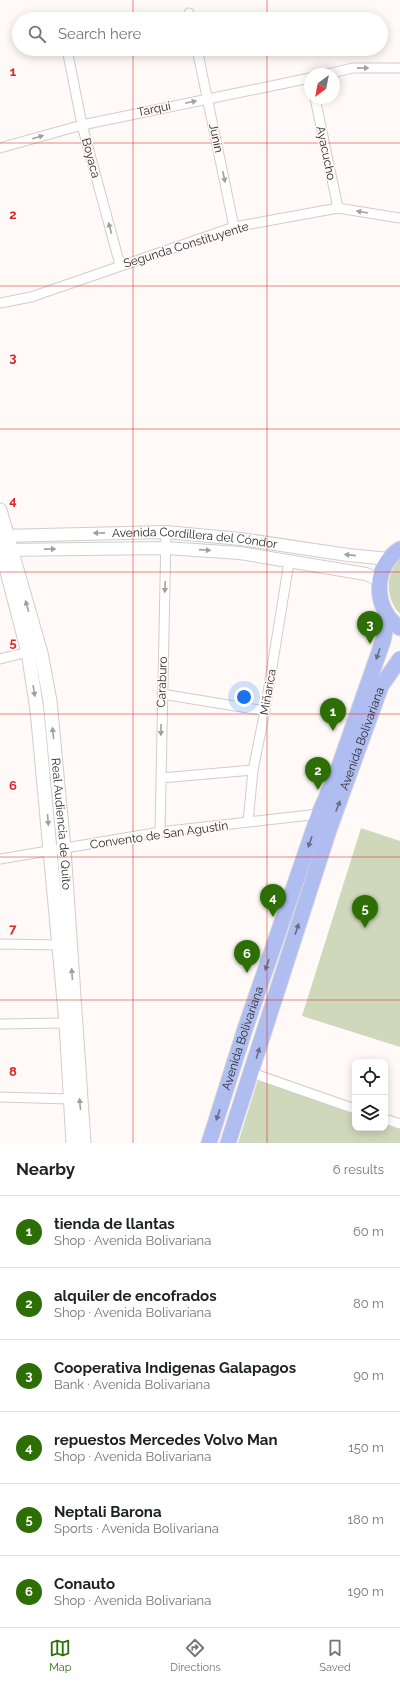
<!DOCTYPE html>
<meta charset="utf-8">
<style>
body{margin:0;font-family:Raleway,sans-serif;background:#f6f6f6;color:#202124}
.controls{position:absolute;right:12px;bottom:12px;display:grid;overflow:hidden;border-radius:8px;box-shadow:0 2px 10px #0003}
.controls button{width:36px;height:36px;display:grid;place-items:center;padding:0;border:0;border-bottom:1px solid #e0e0e0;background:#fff;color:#202124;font:20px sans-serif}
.compass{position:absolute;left:304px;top:68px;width:36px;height:36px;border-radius:50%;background:#fff;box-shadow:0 2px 10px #0003;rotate:212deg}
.you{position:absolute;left:244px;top:697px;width:14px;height:14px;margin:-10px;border:3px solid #fff;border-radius:50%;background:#1a73e8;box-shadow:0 0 0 6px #1a73e833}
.badge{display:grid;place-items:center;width:26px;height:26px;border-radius:50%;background:#2d6f05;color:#fff;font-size:13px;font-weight:700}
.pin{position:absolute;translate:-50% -33px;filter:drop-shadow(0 1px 2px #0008)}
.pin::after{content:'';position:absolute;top:21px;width:14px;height:12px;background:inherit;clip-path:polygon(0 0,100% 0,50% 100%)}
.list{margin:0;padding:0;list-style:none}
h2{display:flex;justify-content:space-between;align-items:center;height:52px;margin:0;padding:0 16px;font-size:17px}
h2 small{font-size:13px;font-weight:400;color:#757577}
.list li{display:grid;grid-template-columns:26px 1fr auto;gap:12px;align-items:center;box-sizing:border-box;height:72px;padding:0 16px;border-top:1px solid #e0e0e0}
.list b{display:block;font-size:15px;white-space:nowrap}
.list p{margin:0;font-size:13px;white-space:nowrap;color:#757577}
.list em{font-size:13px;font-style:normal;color:#757577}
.icon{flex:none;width:22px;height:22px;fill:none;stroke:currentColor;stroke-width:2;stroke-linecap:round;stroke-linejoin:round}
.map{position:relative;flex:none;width:400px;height:1143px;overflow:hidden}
.search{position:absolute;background:#fff;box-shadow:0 2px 10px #0003;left:12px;right:12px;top:12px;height:44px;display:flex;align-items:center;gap:10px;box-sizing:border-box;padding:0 14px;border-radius:22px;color:#757577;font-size:15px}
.sheet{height:484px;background:#fff}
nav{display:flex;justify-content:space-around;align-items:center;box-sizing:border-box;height:56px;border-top:1px solid #e0e0e0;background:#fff;font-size:11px;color:#757577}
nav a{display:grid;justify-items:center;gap:2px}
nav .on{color:#2d6f05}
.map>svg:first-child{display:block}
</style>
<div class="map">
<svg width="400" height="1143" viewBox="0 0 400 1143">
<rect width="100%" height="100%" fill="#fffaf8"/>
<path fill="#cfd8ba" d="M400 559V614C385 598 385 575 400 559Z
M361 828 400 841V1047L302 1016Z
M260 1073 355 1108V1128H385V1119L400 1124V1143H238Z"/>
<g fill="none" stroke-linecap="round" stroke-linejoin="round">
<g stroke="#d1cdca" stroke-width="11">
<path id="minor" d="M189 13 190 19
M67 49 82 125 120 265
M197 49 234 227
M327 74 353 68H400
M315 98 338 208
M0 148 82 125 310 78
M0 303 31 297 234 227 338 208 400 218
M0 659 28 652
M162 694 265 711
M161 778 253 770
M248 822 253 770 265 711 289 562
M160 832 166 532
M0 859 160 832 319 814
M0 944 60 945
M0 1024 66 1023
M252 1073 355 1109
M0 1097 70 1099
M385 1119 400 1124"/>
</g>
<g stroke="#d1cdca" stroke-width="14">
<g id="tertiary">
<path id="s1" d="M0 536 166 532 241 539 348 555 389 559"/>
<path d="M2 550 166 548 240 553 366 574 379 580"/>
</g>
</g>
<g stroke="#d1cdca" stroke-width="15">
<g id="secondary">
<path id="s2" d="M0 510 41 653 50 701 64 849 84 1143"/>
<path d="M0 545 28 652 37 710 66 1023 73 1143"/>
</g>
</g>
<g stroke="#d9d9d9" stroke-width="17">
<g id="primary">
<path d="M400 549C372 567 373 610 400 628"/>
<path id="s3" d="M209 1143 245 1029 319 814 336 775 383 641 388 617"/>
<path id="s4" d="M228 1143 330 827 381 686 400 659"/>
</g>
</g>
<use href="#minor" stroke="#fff" stroke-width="9"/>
<use href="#tertiary" stroke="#fff" stroke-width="12"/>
<use href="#secondary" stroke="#fff" stroke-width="13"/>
<use href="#primary" stroke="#afbdf1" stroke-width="15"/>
</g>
<defs><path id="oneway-solid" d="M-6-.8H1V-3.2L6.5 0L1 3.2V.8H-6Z"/></defs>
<g fill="#a0a0a0">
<use href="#oneway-solid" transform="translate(363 68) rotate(-1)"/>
<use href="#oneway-solid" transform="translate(191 102) rotate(-12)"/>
<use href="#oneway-solid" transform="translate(38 137) rotate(-16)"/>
<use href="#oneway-solid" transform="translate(224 177) rotate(78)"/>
<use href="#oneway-solid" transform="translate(362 212) rotate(-170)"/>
<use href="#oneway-solid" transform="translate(110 228) rotate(-105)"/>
<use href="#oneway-solid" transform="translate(99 533) rotate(179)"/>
<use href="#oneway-solid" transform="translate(50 549) rotate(-1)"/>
<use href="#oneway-solid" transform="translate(205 550) rotate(4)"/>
<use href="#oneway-solid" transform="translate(350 555) rotate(-174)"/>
<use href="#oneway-solid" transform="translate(165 587) rotate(92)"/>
<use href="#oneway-solid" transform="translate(27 606) rotate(-106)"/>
<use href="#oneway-solid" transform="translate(34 691) rotate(81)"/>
<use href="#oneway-solid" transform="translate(161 730) rotate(91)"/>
<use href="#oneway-solid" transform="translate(53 733) rotate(-96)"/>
<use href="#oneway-solid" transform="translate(48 820) rotate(85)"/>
<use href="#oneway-solid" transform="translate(72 974) rotate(-94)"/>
<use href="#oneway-solid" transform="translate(80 1104) rotate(-95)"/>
</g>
<g fill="#686d84">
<use href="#oneway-solid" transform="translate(378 654) rotate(109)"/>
<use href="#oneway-solid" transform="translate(338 806) rotate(-69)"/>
<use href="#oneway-solid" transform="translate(310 842) rotate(109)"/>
<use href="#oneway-solid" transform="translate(297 929) rotate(-72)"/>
<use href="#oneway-solid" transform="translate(267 965) rotate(109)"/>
<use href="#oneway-solid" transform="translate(258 1053) rotate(-73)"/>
<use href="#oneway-solid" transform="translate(218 1115) rotate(109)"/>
</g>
<path fill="none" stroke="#d62828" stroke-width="1" stroke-opacity="0.55" d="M133 0V19M267 0V19M133 49V1143M267 49V1143M0 143H400M0 286H400M0 429H400M0 572H400M0 714H400M0 857H400M0 1000H400"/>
<g text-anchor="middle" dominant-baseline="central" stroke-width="3" stroke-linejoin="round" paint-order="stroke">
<g font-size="12" fill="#2d2b2b" stroke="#fffaf8">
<text transform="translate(154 109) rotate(-12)">Tarqui</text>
<text transform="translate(216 138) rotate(78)">Junín</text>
<text transform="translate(326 153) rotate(78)">Ayacucho</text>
<text transform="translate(91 158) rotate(75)">Boyaca</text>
<text transform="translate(186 245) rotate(-17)">Segunda Constituyente</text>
<text stroke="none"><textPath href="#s1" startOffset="195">Avenida Cordillera del Cóndor</textPath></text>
<text transform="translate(162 682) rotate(-88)">Caraburo</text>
<text transform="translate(268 692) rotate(-80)">Miñarica</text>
<text stroke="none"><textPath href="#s4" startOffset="426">Avenida Bolivariana</textPath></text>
<text stroke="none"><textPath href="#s2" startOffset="321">Real Audiencia de Quito</textPath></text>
<text transform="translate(159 835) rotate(-8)">Convento de San Agustín</text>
<text stroke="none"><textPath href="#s3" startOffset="110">Avenida Bolivariana</textPath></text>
</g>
</g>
<g font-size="13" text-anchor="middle" font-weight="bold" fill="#d62828" stroke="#fffaf8" stroke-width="3" stroke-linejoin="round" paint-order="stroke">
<text x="13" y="76">1</text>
<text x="13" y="219">2</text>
<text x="13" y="362">3</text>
<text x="13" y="505">4</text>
<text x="13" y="647">5</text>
<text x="13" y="790">6</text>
<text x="13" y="933">7</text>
<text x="13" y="1076">8</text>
</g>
</svg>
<div class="controls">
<button><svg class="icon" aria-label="locate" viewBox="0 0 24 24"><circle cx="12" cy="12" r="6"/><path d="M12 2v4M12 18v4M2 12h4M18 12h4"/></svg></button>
<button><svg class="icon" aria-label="layers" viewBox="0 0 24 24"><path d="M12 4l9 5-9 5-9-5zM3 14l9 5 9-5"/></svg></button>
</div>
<svg class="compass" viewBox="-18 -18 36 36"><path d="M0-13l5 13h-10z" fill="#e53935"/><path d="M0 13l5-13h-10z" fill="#757577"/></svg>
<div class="you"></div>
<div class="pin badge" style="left:333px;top:731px">1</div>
<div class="pin badge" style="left:318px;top:790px">2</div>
<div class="pin badge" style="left:370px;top:644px">3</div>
<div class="pin badge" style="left:273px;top:917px">4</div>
<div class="pin badge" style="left:365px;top:928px">5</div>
<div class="pin badge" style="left:247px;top:973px">6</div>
<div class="search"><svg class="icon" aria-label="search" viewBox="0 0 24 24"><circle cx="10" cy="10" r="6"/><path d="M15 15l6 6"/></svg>Search here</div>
</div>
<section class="sheet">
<h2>Nearby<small>6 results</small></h2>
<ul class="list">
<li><span class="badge">1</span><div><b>tienda de llantas</b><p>Shop · Avenida Bolivariana</p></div><em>60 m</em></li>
<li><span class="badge">2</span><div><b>alquiler de encofrados</b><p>Shop · Avenida Bolivariana</p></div><em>80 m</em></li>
<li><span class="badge">3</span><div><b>Cooperativa Indigenas Galapagos</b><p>Bank · Avenida Bolivariana</p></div><em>90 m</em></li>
<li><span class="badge">4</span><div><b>repuestos Mercedes Volvo Man</b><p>Shop · Avenida Bolivariana</p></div><em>150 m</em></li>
<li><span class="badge">5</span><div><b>Neptali Barona</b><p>Sports · Avenida Bolivariana</p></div><em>180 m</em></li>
<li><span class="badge">6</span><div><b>Conauto</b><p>Shop · Avenida Bolivariana</p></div><em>190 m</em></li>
</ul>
</section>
<nav>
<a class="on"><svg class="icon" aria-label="map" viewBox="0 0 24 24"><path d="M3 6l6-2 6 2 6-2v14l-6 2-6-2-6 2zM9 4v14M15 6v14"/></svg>Map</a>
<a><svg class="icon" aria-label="directions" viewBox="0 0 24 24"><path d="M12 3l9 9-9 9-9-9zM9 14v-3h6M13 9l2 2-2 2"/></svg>Directions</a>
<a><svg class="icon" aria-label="saved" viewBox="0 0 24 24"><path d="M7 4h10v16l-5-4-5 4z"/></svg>Saved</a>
</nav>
